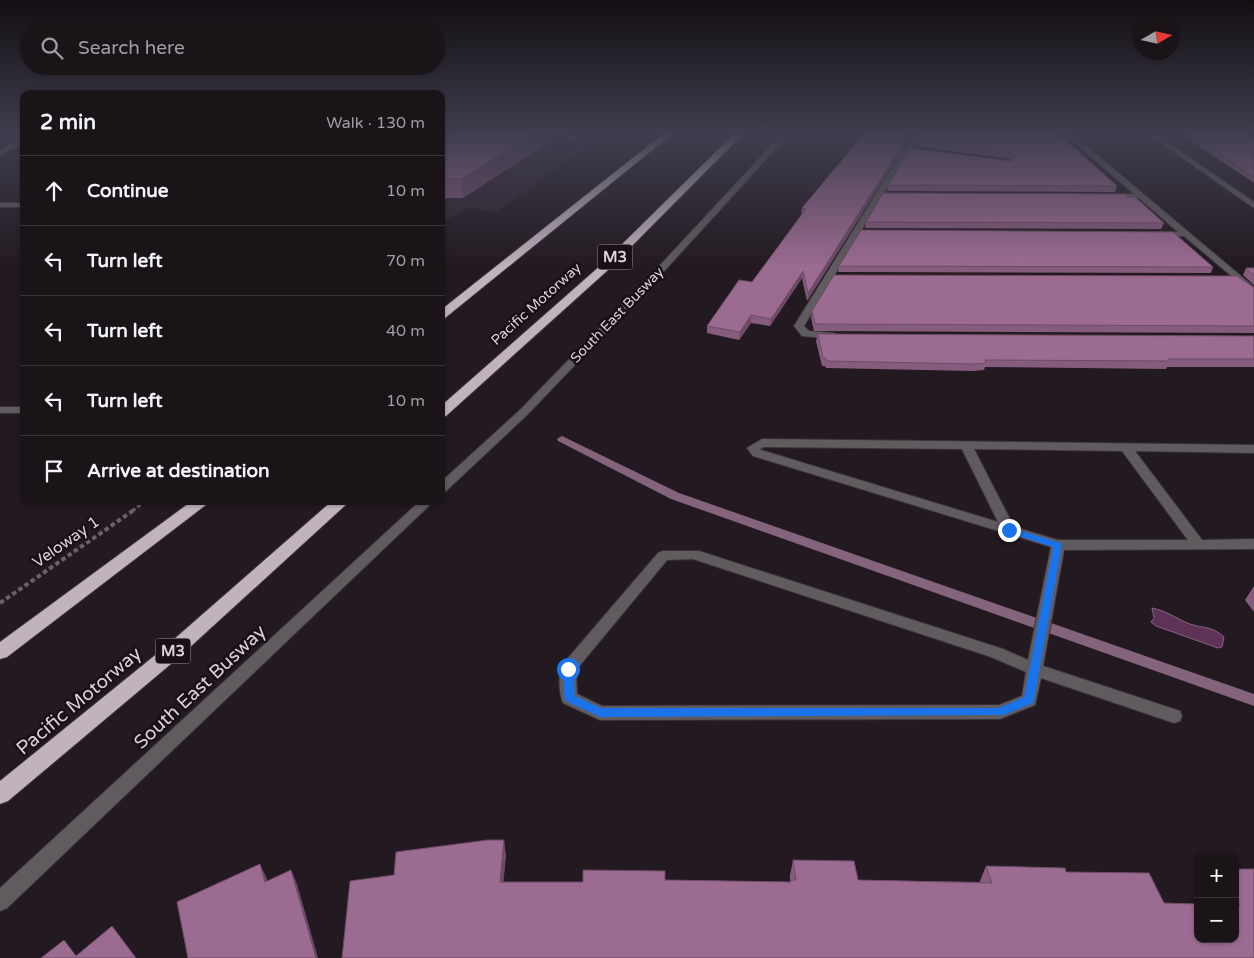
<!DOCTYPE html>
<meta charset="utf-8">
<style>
body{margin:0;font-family:"Varela Round",sans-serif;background:#272025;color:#f1f3f6}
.controls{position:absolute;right:15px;bottom:15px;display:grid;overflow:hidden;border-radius:10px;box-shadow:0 1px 4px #0004}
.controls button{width:45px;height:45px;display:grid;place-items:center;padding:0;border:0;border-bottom:1px solid #383237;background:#1a1318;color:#f1f3f6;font:25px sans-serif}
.compass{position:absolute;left:1134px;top:15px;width:45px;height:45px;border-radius:50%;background:#1a1318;box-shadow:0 1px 4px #0004;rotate:81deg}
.stop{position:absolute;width:15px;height:15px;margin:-11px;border:4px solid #1a73e8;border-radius:50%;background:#fff}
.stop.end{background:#1a73e8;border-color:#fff;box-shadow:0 1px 5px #0008}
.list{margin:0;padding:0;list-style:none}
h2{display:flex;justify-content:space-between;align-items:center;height:65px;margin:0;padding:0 20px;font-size:21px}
h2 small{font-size:16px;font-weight:400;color:#9f9ea2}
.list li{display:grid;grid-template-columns:32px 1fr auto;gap:15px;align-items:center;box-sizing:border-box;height:70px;padding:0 20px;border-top:1px solid #383237}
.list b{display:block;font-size:19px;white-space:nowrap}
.list em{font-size:16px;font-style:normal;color:#9f9ea2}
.icon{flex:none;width:28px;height:28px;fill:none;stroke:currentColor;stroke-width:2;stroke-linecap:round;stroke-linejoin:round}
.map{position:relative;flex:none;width:1254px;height:958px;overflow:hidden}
.search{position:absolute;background:#1a1318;box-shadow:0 1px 4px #0004;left:20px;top:20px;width:425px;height:55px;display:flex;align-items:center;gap:12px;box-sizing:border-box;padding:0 18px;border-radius:28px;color:#9f9ea2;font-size:19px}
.panel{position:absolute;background:#1a1318;box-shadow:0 1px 4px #0004;left:20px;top:90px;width:425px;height:415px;border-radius:10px}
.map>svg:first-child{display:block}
</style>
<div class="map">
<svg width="1254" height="958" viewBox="0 0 1254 958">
<rect width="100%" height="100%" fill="#231920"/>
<path fill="#2f212c" d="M441 134H604L497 212 467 208 441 224Z"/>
<path fill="#5f3357" stroke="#84637d" d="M1152 608C1167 611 1177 619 1190 624 1204 629 1211 625 1224 637L1222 647 1218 648 1156 626 1151 622 1154 618Z"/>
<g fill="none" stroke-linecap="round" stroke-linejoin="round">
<path fill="#84637d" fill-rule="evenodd" d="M562 436 679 493 1254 694V706L671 499 558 441 557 439Z"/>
<g stroke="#3c333a" stroke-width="2">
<path id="lane" d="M541 134H561L581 138 578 140Z
M782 134H789L657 279 528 414 445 492 441 493V482L520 410 651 275Z
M420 501H434L7 908 0 911V888Z"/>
</g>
<g stroke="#3c333a" stroke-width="2">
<path id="street" d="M913 134H919L804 326 809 331 834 333 839 336 834 339 802 336 794 326Z
M1065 134H1072L1254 287V295L1184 236H1158V232H1178L1139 198H1107L1106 196 1110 194H1134Z
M1148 134H1155L1254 202V208Z
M24 137V142L0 155V150Z
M0 203H24V207H0Z
M0 407H24V413H0Z
M762 439 1254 445V453L1135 451 1202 540 1254 539V549L1064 550 1043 666 1180 711 1182 716 1180 721 1174 723 1041 678 1035 705 1000 719 600 720 563 703C559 694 558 673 562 665L658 553 663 551H699L1003 649 1028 660 1051 547 753 456 747 448ZM764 447 962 449 998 522 761 450 760 449ZM974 449 1122 451 1188 540H1058L1014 527ZM693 559 991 657 1026 672 1022 696 999 705 602 706 577 694 576 670 667 560Z"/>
</g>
<g stroke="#3c333a" stroke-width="2">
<path id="highway" d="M663 134H672L445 318 441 319V310Z
M734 134H743L608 270 446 416 441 417V406L600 266Z
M192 501H211L7 657 0 659V642Z
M332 501H350L178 658 8 801 0 804V781L164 648Z"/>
</g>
<path stroke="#6a6168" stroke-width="3" stroke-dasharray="4 2.5" stroke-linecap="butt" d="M132 511 146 501"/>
<path stroke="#6a6168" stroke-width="4" stroke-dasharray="4.5 3" stroke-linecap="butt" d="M0 603 134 510"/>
<use href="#lane" fill="#605b5f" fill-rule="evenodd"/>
<use href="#street" fill="#605b5f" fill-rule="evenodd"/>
<use href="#highway" fill="#c0b3bd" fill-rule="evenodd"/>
</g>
<path fill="#865c7e" d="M441 134H555V138L463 198H441Z
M862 134H912L807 301 802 278 770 326 751 323 739 340 707 333V326L752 282 801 215 802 208 848 153Z
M919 134H1061V135L1117 186 1115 192 887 191 888 185 1012 161 1010 159 914 146 915 141Z
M1185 134H1245L1254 139V183L1184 136Z
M866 222 1164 223 1161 229 865 228Z
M839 266 1213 267 1211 273 838 272Z
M1246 268H1254V285L1243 275Z
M1254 288V333L814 331 811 318 812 311Z
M818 334 1254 336V367H1167L1166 369 985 367 984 370 972 371 826 368 825 366H822L816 341Z
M1254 586V612L1245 600Z
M506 855 503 882H583L665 880 790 882V875L793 860 858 880 980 882V881L986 866 1066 872 1164 903 1235 939V869L1254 958 394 875Z"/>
<path fill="#6d4b66" d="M534 134H555V138L463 198 461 179Z
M909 134H912L807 301 808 293Z
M803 271 802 278 770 326 771 319Z
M751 315V323L739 340 740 332Z
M504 840 506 855 502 897 500 882Z
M260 864 267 879 272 896 265 882Z
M291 870 297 884 318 958H316Z"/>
<path fill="#9c6b92" stroke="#6d4b66" d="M441 134H534L461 179H441Z
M862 134H909L808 293 803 271 771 319 751 315 740 332 707 326 739 280 752 282 806 209 802 208 848 153Z
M919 134H1059L1117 186 888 185 910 148 1011 161 1016 158 1012 153 915 141Z
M1190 134H1245L1254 139V177Z
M883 193 1125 194 1128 197H1135L1164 223 866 222Z
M861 230 1173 232 1213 267 839 266Z
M1246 268H1254V275Z
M834 275 1237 276 1254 288V326L815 324 812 311Z
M818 334 1254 336V359H1168L1169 361 985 360 986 363 974 364 827 361 826 358H823Z
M488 840H504L500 882H583V870L665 871V880L791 882 790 880H796L793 860 854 861 858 880 992 883 986 866 1065 868 1066 872 1149 873 1164 903 1198 904V939H1235V905H1240L1235 897V869H1254V958H342L350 881 394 875 396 852Z
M260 864 265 882 291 870 316 958H188L177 902Z
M112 926 136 958H41L64 940 76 956Z"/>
<linearGradient id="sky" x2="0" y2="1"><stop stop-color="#130e12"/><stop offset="0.5" stop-color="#3f3e4e"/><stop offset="1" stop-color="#3f3e4e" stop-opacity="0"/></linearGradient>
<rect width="1254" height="268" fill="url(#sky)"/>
<path fill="#1a73e8" d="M1009 527 1061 543 1062 545 1034 700 1033 703 1004 715 600 717 566 701 564 698 563 669 568 665 573 669 575 696 601 708H999L1024 697 1053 547 1006 532 1004 530Z"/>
<g text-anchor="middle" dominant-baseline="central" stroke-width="5" stroke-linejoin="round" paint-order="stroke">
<g font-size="14" fill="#d9d2d7" stroke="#191017">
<text transform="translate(536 304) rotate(-42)">Pacific Motorway</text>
<text transform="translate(617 315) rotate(-46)">South East Busway</text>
</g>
<g fill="#191017" stroke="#9f989d" stroke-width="1">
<rect x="597.5" y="244.5" width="35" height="25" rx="4"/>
<rect x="155.5" y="638.5" width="35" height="25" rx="4"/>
</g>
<g font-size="15" font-weight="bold" fill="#d9d2d7">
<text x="615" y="257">M3</text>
<text x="173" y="651">M3</text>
</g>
<g font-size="16" fill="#d9d2d7" stroke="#191017">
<text transform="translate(66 542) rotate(-35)">Veloway 1</text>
</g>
<g font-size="19" fill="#d9d2d7" stroke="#191017">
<text transform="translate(200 687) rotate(-43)">South East Busway</text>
<text transform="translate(79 701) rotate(-40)">Pacific Motorway</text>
</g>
</g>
</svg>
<div class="controls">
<button>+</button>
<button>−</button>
</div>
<svg class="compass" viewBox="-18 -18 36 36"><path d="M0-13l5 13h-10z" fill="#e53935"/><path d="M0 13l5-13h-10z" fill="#9f9ea2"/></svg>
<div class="stop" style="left:568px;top:669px"></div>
<div class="stop end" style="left:1009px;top:530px"></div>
<div class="search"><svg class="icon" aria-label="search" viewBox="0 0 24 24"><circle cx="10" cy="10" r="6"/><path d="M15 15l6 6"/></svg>Search here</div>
<section class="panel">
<h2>2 min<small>Walk · 130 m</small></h2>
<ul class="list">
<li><svg class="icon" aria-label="ahead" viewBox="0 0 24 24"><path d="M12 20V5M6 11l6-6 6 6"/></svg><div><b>Continue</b></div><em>10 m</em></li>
<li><svg class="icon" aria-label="left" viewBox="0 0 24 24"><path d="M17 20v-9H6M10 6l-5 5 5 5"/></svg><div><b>Turn left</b></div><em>70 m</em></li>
<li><svg class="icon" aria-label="left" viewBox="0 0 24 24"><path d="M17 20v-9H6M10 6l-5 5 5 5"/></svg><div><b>Turn left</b></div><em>40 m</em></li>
<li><svg class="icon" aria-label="left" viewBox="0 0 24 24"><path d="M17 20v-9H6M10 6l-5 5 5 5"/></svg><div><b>Turn left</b></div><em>10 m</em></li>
<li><svg class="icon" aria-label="arrive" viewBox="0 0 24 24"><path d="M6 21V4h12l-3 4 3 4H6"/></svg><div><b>Arrive at destination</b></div></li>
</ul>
</section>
</div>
